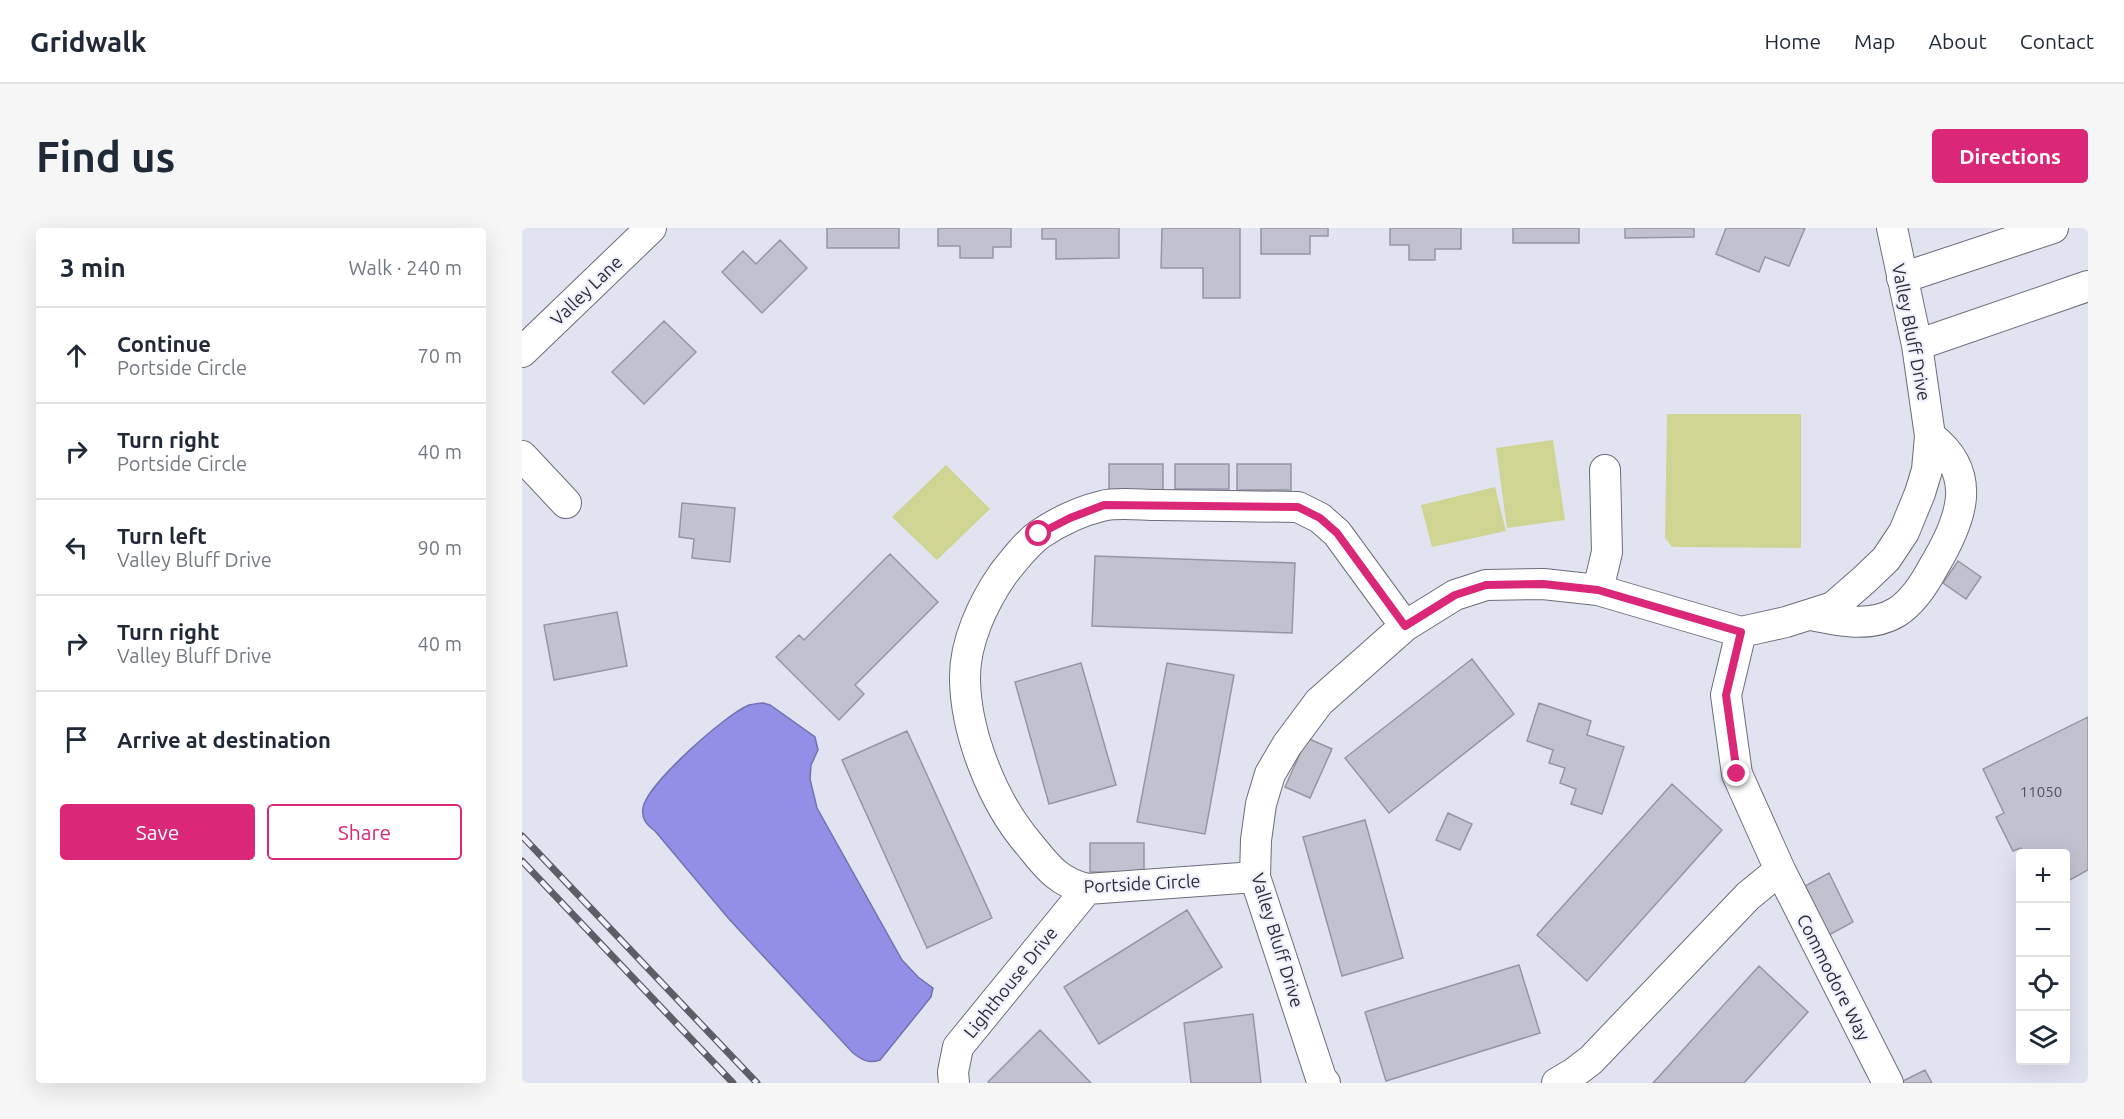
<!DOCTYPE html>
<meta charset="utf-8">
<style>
body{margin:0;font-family:Ubuntu,sans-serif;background:#f6f6f7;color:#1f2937}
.controls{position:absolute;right:18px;bottom:18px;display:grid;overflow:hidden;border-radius:6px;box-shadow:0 6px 24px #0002}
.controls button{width:54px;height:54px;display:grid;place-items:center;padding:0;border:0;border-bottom:2px solid #e0e1e3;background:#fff;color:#1f2937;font:30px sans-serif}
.stop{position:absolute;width:18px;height:18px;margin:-14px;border:4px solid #db2777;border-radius:50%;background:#fff}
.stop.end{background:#db2777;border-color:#fff;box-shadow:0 2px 6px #0008}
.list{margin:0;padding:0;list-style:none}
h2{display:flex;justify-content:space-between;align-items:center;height:78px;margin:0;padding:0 24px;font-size:26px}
h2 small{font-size:20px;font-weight:400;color:#747a83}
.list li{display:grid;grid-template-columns:39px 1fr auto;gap:18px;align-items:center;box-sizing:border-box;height:96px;padding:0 24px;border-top:2px solid #e0e1e3}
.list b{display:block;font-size:22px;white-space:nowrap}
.list p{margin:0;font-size:20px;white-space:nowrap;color:#747a83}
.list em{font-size:20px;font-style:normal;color:#747a83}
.actions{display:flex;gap:12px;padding:18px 24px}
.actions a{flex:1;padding:14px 0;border:2px solid #db2777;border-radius:6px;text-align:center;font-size:21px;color:#db2777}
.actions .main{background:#db2777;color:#fff}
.icon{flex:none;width:33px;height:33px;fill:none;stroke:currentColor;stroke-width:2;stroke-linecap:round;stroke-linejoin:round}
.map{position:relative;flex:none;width:1566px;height:855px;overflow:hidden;border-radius:6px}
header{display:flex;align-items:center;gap:36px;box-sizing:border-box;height:84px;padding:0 30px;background:#fff;border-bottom:2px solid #e0e1e3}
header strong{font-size:28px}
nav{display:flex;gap:33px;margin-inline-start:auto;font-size:21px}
.intro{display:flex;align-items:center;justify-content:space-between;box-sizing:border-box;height:144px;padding:0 36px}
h1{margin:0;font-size:42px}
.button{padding:15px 27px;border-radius:6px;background:#db2777;color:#fff;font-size:21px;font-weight:700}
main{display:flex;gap:36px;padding:0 36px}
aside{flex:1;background:#fff;border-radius:6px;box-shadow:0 6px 24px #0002}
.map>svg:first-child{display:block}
</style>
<header>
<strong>Gridwalk</strong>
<nav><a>Home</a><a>Map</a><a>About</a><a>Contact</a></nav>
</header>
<div class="intro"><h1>Find us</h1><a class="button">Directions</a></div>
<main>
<aside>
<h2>3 min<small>Walk · 240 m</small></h2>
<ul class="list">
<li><svg class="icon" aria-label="ahead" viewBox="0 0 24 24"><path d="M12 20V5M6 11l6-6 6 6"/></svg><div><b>Continue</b><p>Portside Circle</p></div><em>70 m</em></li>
<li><svg class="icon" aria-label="right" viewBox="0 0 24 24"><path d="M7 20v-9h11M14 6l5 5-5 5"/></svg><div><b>Turn right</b><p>Portside Circle</p></div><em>40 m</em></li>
<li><svg class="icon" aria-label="left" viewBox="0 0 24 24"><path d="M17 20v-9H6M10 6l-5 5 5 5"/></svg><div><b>Turn left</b><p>Valley Bluff Drive</p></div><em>90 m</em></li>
<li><svg class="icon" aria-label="right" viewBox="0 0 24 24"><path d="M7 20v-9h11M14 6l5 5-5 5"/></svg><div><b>Turn right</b><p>Valley Bluff Drive</p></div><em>40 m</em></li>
<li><svg class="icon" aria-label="arrive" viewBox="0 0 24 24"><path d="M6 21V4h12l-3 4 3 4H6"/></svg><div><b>Arrive at destination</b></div></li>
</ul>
<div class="actions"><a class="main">Save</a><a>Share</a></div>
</aside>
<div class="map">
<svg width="1566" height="855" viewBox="0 0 1566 855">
<rect width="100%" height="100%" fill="#e2e3f1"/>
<path fill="#cfd492" d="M1145 186H1279V320L1150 319 1143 310Z
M1031 212 1043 292 985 300 974 220Z
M424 237 468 281 415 332 370 289Z
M973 259 984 303 910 319 899 277Z"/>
<path fill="#918fe6" stroke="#7372b0" stroke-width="1.5" d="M241 475 248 477 293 509 296 522 289 537 288 551 295 580 380 732 396 749 411 760 409 769 358 832C347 836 340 832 331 825L207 691 133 603C125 597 119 591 121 580 125 556 204 486 227 477 232 476 237 475 241 475Z"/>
<path fill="#c1c1d0" stroke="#9596a3" stroke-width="1.5" d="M305 0H377V20H305Z
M416 0H489V19H471V30H438V18H416Z
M520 0H597V30L534 31V11H520Z
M640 0H718V70H681V40H639Z
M739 0H806V8H788V26H739Z
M868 0H939V21H913V32H887V17H868Z
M991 0H1057V15H991Z
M1103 0H1172V9L1103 10Z
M1204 0H1283L1267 38 1243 29 1237 44 1194 26Z
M258 12 285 40 240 85 200 44 221 23 234 36Z
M142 93 174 124 122 176 90 144Z
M587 236H641V262H587Z
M653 236H707V261H653Z
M715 236H769V262H715Z
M160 275 213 280 208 334 170 330 172 311 157 309Z
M368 326 416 374 333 457 342 466 317 492 254 429 277 407 282 412Z
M573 328 773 335 770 405 570 398Z
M1436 333 1459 349 1444 371 1421 355Z
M95 384 105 438 32 452 22 397Z
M950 431 992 486 867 585 823 530Z
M559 435 594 557 527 576 493 454Z
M645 435 712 447 683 606 615 594Z
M1017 475 1069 493 1065 507 1102 519 1080 586 1049 576 1054 561 1038 555 1043 540 1027 535 1031 522 1005 513Z
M1566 489V642L1544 654V626H1502L1499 620 1491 623 1474 589 1482 585 1461 541Z
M385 503 470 690 405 720 320 532Z
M785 510 810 521 788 570 763 559Z
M1150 556 1200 602 1065 753 1015 707Z
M926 585 950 596 938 622 914 612Z
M843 592 881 730 820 748 781 609Z
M568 615H622V644H568Z
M1307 645 1331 694 1307 707 1283 658Z
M665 682 700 739 577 816 542 759Z
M997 737 1018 805 864 853 843 784Z
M1237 738 1286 784 1222 855H1131Z
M731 786 739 855H669L662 795Z
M518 802 569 855H467L466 854Z
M1403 842 1410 855H1380L1379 854Z"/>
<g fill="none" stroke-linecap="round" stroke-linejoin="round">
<g stroke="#6d6d7a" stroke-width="32">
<path id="minor" d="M1380 50 1531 0
M1395 117 1566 58
M0 124 129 0
M0 228 44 275
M1076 362 1085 324 1083 242
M1289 387C1317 393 1349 400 1375 384 1391 374 1403 355 1412 338 1439 293 1458 246 1408 208
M1258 642 1366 855
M733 649 565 661C535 654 524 637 506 615 471 574 444 506 443 452 442 415 461 375 481 346 492 332 504 316 518 306 536 294 559 283 580 278 595 274 619 277 635 277 682 278 729 278 776 279L798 290 815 305 883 398
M432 855 431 844 436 819 565 661
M803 855 799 850 733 649 734 612 739 576 748 546 765 517 797 474 883 398 933 367 964 357 1021 356 1076 362 1219 404 1264 394 1311 379 1342 352 1364 331 1382 304 1398 265 1405 242 1408 208 1395 117 1370 0
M1035 855 1052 845 1069 832 1226 668 1258 642 1215 546 1204 467 1219 404"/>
</g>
<use href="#minor" stroke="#fff" stroke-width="30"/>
<g stroke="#5d5e65" stroke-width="7">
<path id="rail" d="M0 608 235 855
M0 633 211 855"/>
</g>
<use href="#rail" stroke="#eff0ff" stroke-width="4.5" stroke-dasharray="14" stroke-linecap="butt"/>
</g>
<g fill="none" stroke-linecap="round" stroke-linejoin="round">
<path stroke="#db2777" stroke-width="8" d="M517 306 548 290 582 277 776 279 798 290 815 305 883 398 933 367 964 357 1021 356 1076 362 1219 404 1204 467 1215 546"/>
</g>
<g text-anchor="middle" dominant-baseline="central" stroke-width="4.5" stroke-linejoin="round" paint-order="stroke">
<g font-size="15" fill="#51525a">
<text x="1519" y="563">11050</text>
</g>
<g font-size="18" fill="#2c2d32" stroke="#eff0ff">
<text transform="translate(64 62) rotate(-44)">Valley Lane</text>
<text transform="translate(1390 104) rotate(79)">Valley Bluff Drive</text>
<text transform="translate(620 655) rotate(-3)">Portside Circle</text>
<text transform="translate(756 712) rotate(73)">Valley Bluff Drive</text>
<text transform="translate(1312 749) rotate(63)">Commodore Way</text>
<text transform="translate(488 754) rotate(-51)">Lighthouse Drive</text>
</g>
</g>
</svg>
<div class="controls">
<button>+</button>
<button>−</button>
<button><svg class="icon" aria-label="locate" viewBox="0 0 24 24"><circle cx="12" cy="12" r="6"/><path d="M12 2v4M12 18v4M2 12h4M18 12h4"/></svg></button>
<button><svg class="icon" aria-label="layers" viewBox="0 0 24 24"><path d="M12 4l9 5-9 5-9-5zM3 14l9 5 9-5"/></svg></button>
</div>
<div class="stop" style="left:517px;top:306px"></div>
<div class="stop end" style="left:1215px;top:546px"></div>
</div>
</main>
